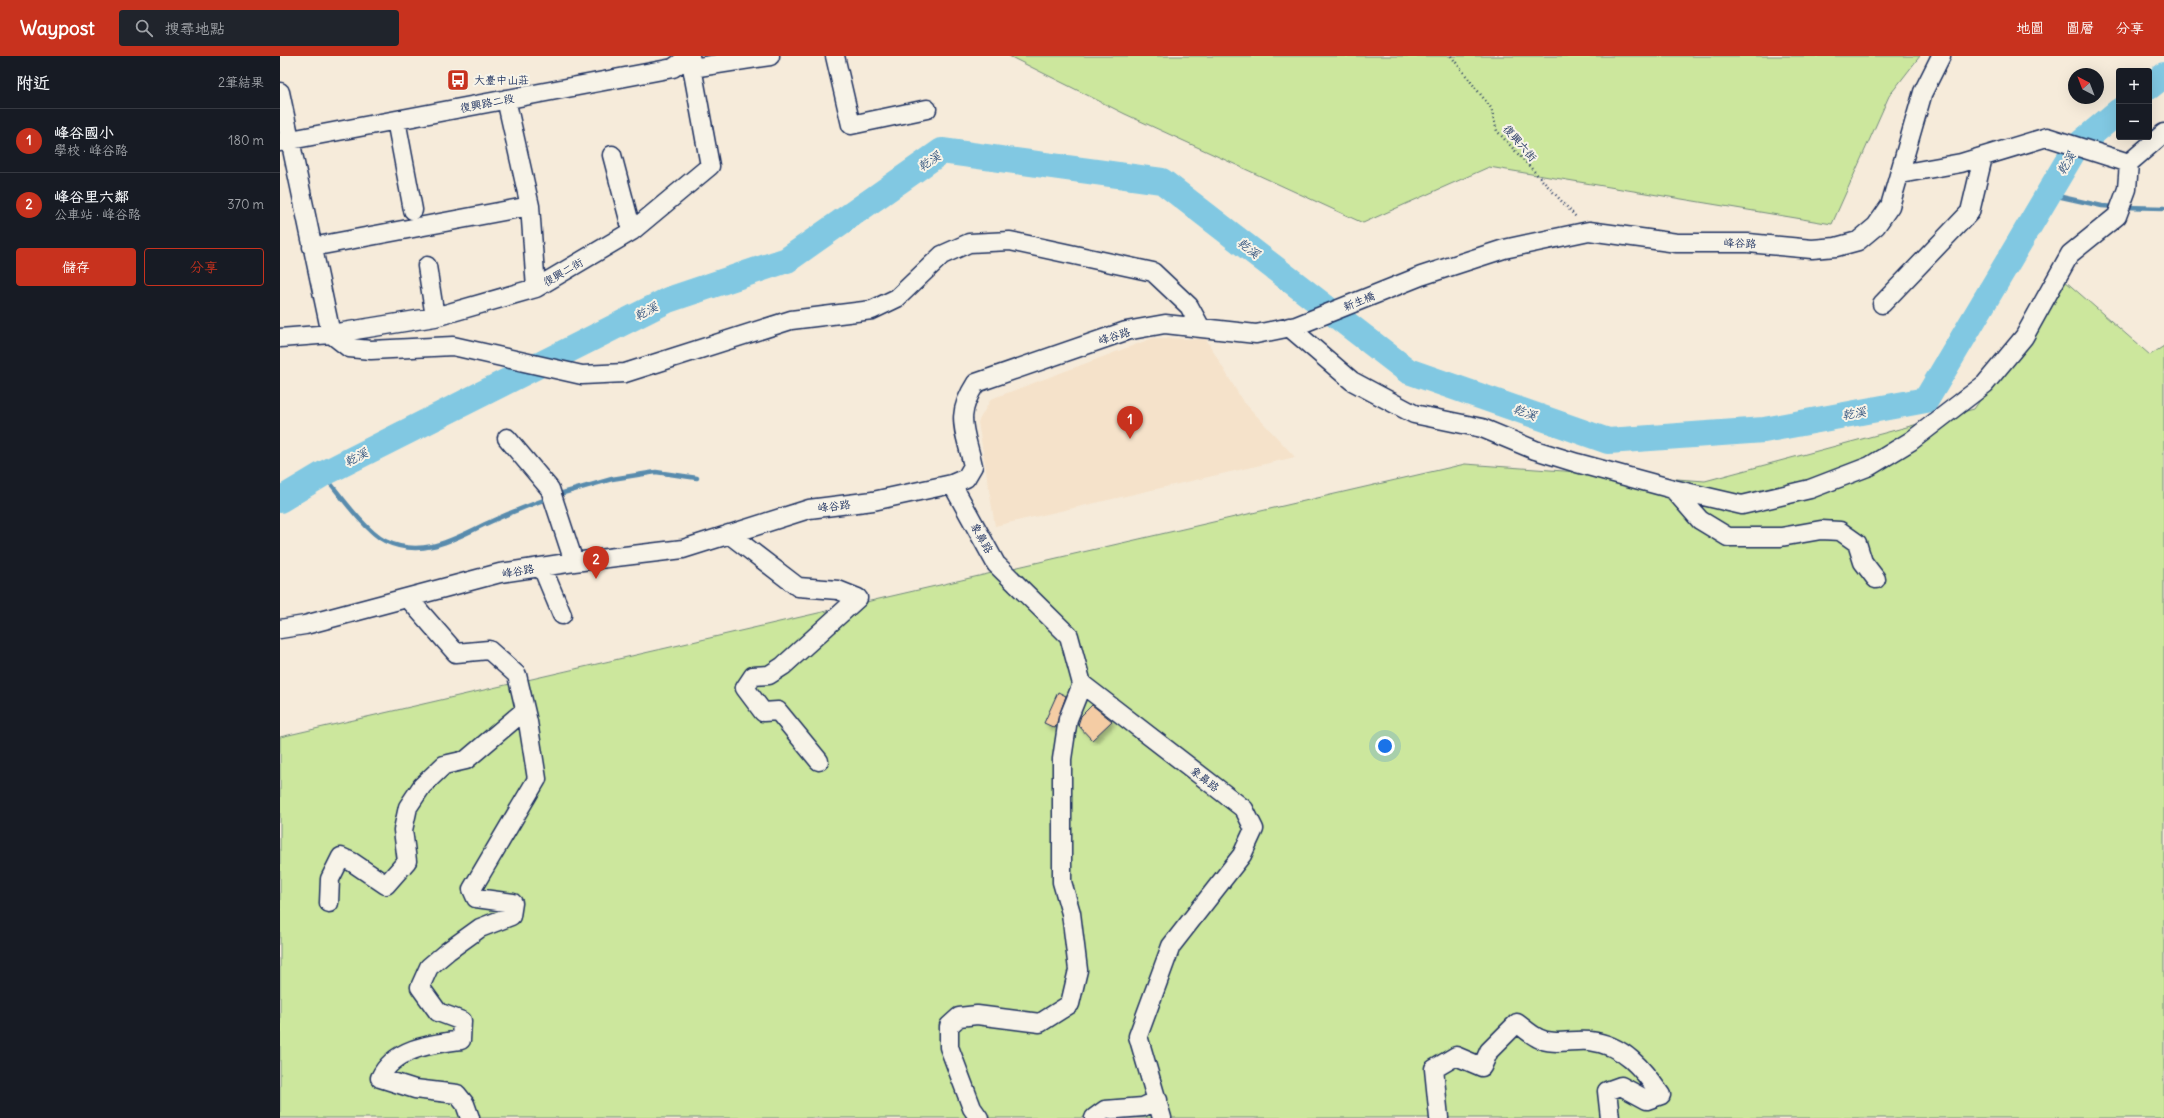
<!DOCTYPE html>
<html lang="zh-TW">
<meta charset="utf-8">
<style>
body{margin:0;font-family:Delius,"LXGW WenKai TC",sans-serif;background:#20242c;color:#f1f3f6}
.controls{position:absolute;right:12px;top:12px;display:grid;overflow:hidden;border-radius:4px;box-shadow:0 4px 16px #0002}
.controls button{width:36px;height:36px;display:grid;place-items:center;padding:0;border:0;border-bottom:1px solid #363941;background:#171b24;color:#f1f3f6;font:20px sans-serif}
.compass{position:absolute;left:1788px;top:12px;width:36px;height:36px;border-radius:50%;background:#171b24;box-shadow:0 4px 16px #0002;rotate:318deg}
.you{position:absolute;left:1105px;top:690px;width:14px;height:14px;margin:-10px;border:3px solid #fff;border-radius:50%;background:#1a73e8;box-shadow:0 0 0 6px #1a73e833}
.badge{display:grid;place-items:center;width:26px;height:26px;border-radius:50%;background:#c8321e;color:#fff;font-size:13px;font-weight:700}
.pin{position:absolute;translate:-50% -33px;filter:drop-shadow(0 1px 2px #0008)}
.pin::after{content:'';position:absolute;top:21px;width:14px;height:12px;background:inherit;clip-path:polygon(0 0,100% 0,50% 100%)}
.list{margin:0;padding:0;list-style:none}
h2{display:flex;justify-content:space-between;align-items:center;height:52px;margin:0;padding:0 16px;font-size:17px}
h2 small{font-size:13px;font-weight:400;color:#9ea1a6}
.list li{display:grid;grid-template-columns:26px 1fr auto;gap:12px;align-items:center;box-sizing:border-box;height:64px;padding:0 16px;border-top:1px solid #363941}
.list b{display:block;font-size:15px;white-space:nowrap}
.list p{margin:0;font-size:13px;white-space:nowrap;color:#9ea1a6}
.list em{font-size:13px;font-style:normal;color:#9ea1a6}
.actions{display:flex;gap:8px;padding:12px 16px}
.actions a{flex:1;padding:9px 0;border:1px solid #c8321e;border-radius:4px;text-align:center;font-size:14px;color:#c8321e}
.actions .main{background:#c8321e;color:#fff}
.icon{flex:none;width:22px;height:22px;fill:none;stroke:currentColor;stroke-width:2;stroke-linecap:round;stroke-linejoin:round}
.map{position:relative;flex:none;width:1884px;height:1062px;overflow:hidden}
header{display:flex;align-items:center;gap:24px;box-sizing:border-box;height:56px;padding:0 20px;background:#c8321e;color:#fff}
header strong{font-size:19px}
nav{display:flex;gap:22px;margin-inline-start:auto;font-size:14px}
.search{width:280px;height:36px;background:#20242c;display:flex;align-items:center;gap:10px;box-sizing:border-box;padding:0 14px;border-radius:4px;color:#9ea1a6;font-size:15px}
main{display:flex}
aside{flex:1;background:#171b24}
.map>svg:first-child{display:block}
</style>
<header>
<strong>Waypost</strong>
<div class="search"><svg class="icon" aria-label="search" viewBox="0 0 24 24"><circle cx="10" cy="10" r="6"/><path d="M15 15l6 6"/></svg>搜尋地點</div>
<nav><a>地圖</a><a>圖層</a><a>分享</a></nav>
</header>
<main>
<aside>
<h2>附近<small>2筆結果</small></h2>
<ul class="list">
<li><span class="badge">1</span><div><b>峰谷國小</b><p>學校 · 峰谷路</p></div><em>180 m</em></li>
<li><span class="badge">2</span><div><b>峰谷里六鄰</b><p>公車站 · 峰谷路</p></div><em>370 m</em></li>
</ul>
<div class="actions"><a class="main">儲存</a><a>分享</a></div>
</aside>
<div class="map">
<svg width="1884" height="1062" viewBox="0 0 1884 1062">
<defs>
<filter id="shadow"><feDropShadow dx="3.5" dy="3.5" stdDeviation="2" flood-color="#0004"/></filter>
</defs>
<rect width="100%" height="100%" fill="#f6ebda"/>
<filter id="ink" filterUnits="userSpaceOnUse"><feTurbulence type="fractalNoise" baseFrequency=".025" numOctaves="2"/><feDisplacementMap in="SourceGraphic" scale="8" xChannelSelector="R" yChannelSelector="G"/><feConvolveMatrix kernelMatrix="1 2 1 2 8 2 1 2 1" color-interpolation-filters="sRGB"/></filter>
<g filter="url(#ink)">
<path fill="#f5e2ca" d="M873 282 926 283 962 344 1015 401 715 470 698 366 711 343Z"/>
<path fill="#cce79d" stroke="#748b7e" d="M729 0H1640L1609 40 1552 168 1209 111 1083 167 845 58Z
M1784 224 1870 299 1884 290V1062H0V681L1185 408 1425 425 1694 353Z"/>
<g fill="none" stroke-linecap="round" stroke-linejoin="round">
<path stroke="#588bad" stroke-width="4.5" d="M1768 138 1822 150 1836 151
M1844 151 1884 152
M43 418C58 436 85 475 105 485 145 504 178 480 212 465 231 456 250 449 269 442
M276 439 332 423 376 416 417 422"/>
<path stroke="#81c8e2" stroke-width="26" d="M1869 31 1884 19
M0 444 43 418 388 244 507 204 662 95 882 125 1128 315 1328 385 1484 374 1646 344 1796 91 1839 55"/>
</g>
<path fill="#f4cca4" stroke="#1b2f5e" filter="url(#shadow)" d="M778 636 786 640 775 672 764 667Z
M812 649 832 665 812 684 798 669 801 660Z"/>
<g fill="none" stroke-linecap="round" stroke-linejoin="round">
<g stroke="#1b2f5e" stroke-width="21">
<path id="minor" d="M555 0 571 69 647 53
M412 12 490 0
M0 36 51 278 69 292 91 294 173 290 302 319 345 317 511 264 592 254 617 242 662 199 689 187 730 185 873 216 909 250 921 272
M226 43 250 150 256 232
M116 64 133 154
M0 86 393 12 410 0
M332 99 352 175
M1620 118 1681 107 1767 81 1849 107
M32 191 250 150
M147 210 155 261
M1602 248 1690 156 1703 101
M1009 271 1072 325 1134 358 1202 372 1255 394 1297 407 1393 433 1420 464 1448 481H1501L1541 474 1560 475 1577 487 1583 506 1596 523
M0 282 51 278 155 261 256 232 352 175 430 110 410 0
M227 382 270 433 294 506
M672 428 716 508 789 580 802 628 964 753 974 773 962 799 891 890 858 980 882 1062
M1393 433 1462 449 1530 433 1590 410 1631 385 1705 328 1744 281 1790 198 1837 160 1847 133 1849 107 1884 77
M449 478 518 531 558 534 578 542 503 610 489 619 473 620 465 632 483 656 498 655 539 705
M262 511 282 559
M128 542 176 597 209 594 237 619 248 666 257 723 192 833 196 842 233 847 231 860 200 872 168 895 149 911 140 931 158 956 182 965 181 984C151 988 114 992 100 1022L135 1033 177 1038 185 1048 190 1062
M0 573 25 569 220 517 294 506 403 493 529 453 593 445 672 428 686 422 693 410C685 373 674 361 696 327L846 275 885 268 976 278 1016 270 1141 220 1224 193 1309 175 1397 187H1468L1532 193 1556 191 1578 185 1596 170 1610 150 1643 36 1661 0
M49 847 50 823 61 801 72 806 106 829 127 805 123 774 128 751 142 730 164 709 186 704 245 654
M699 1062 692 1052 669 991V970L679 961 697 959 760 967 790 948 798 914 791 857 782 826V703L788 663 802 628
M814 1062 825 1054 863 1051 878 1044
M1159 1062 1154 1013 1176 1000 1202 1011 1209 995 1237 967C1244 972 1250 978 1258 982 1273 990 1293 983 1310 985 1344 989 1363 1013 1381 1039L1367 1044 1341 1030 1327 1035 1330 1062"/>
</g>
<path stroke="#1b2f5e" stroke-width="2.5" stroke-dasharray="1 3" stroke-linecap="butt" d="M1171 0 1211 52 1217 75 1297 162"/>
<use href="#minor" stroke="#f7f3e8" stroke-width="18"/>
</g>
</g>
<defs>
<g id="bus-square" transform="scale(1.15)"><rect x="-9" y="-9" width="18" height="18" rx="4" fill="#c8321e" stroke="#f7f3e8"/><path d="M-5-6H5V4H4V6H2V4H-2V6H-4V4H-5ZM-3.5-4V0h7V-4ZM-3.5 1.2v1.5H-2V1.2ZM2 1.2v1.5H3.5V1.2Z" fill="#fff"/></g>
</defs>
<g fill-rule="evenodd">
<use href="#bus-square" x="178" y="24"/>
</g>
<g text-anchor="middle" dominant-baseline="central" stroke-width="4" stroke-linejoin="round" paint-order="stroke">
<g font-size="11" fill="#1b2f5e" stroke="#f7f3e8" text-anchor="start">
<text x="194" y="24">大臺中山莊</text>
</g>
<g font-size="11" fill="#1b2f5e" stroke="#f7f3e8">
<text transform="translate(207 47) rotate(-11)">復興路二段</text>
<text transform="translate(1240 87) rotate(49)">復興六街</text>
<text transform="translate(1460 187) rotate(2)">峰谷路</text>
<text transform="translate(283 216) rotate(-30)">復興二街</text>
<text transform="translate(1079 245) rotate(-22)">新生橋</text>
<text transform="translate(834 280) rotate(-17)">峰谷路</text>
<text transform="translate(554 450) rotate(-7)">峰谷路</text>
<text transform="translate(702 482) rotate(61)">象鼻路</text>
<text transform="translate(238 515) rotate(-10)">峰谷路</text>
<text transform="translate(925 723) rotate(38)">象鼻路</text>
</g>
<g font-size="12" font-style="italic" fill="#34557f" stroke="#f7f3e8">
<text transform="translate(649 105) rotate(-33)">乾溪</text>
<text transform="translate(1786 107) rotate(-59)">乾溪</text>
<text transform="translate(969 192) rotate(38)">乾溪</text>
<text transform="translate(366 255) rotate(-27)">乾溪</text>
<text transform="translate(1245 356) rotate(19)">乾溪</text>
<text transform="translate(1574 357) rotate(-10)">乾溪</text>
<text transform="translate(76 401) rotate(-27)">乾溪</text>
</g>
</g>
</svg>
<div class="controls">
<button>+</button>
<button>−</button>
</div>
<svg class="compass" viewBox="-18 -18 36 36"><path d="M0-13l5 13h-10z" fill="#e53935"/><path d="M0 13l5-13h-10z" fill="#9ea1a6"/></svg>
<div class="you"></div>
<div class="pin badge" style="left:850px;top:383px">1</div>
<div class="pin badge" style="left:316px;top:523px">2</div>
</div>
</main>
